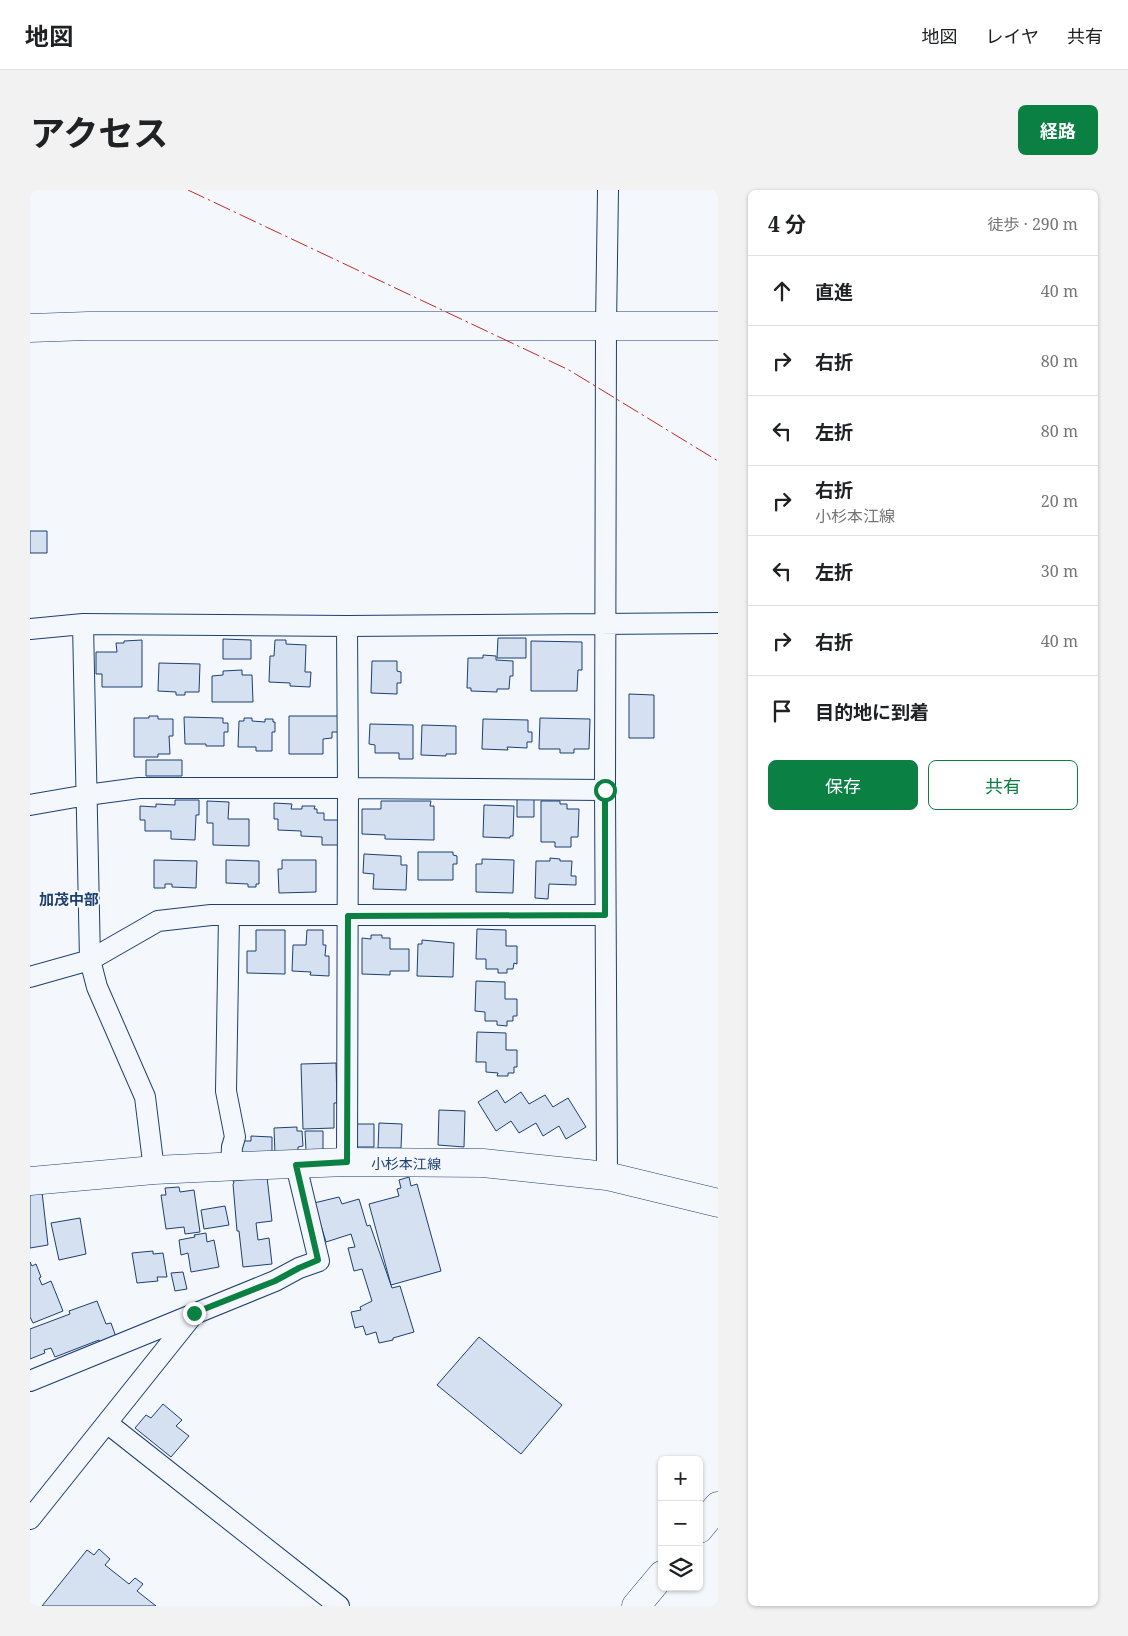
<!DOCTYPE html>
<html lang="ja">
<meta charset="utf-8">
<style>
body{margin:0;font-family:"Noto Serif","Noto Sans JP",serif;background:#f2f2f2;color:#202124}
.controls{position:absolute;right:15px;bottom:15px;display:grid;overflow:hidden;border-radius:8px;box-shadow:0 1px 4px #0004}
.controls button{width:45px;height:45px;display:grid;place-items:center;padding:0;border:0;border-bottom:1px solid #e0e0e0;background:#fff;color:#202124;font:25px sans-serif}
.stop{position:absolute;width:15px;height:15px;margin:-11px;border:4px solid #0b8043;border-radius:50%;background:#fff}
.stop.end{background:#0b8043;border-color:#fff;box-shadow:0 1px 5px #0008}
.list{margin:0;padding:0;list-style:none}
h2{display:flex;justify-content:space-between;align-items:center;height:65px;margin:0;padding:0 20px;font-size:21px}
h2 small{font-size:16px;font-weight:400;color:#757577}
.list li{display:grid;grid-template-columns:32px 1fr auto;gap:15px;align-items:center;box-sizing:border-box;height:70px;padding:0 20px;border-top:1px solid #e0e0e0}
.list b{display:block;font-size:19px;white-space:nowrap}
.list p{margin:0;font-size:16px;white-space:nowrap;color:#757577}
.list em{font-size:16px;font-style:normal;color:#757577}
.actions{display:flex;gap:10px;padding:15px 20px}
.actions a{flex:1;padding:11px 0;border:1px solid #0b8043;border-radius:8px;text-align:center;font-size:18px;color:#0b8043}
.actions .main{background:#0b8043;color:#fff}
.icon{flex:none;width:28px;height:28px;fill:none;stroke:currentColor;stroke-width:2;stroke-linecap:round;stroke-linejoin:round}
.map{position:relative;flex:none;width:688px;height:1416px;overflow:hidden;border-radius:8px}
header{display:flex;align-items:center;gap:30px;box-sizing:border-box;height:70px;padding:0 25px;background:#fff;border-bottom:1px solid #e0e0e0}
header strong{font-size:24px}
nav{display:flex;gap:28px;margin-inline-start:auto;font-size:18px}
.intro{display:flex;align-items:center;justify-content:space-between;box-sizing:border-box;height:120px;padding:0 30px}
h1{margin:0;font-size:35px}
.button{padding:12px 22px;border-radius:8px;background:#0b8043;color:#fff;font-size:18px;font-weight:700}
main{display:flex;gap:30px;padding:0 30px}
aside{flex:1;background:#fff;border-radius:8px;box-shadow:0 1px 4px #0004}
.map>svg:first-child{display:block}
</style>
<header>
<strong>地図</strong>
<nav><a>地図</a><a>レイヤ</a><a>共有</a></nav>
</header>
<div class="intro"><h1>アクセス</h1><a class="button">経路</a></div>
<main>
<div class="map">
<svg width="688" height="1416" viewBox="0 0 688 1416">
<rect width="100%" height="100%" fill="#f4f7fb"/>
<path fill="#d5e0f0" stroke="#1d3f73" d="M0 341H17V363H0Z
M468 448H496V468H467Z
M193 449 221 450V469H193Z
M112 450V497H72V484H66V462H87L86 453H94V451Z
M245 450H256V454L276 455 275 482H281L280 497 260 496V493L239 492 240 466H244Z
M501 451 552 452V480H548L547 501H501Z
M453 465 466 466V470L483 471V486H480L479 499H467V502L441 501V498H437L438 468H453Z
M342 471H367V481L371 482V493H367V504L341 503Z
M129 473 170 474 169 502H155V505H146V502L128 501Z
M212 480V485H222L223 512H182V486L193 485V481Z
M599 504 624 505V548H599Z
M119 526H128V529H143V546H139L140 564H128V567H104V528H119Z
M259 526H308V542H302V548L293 549V564H259Z
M154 527 193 528V533H198V542H194V556H176V554H155Z
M214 528H222V531L235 532V529H243V532H245V542H242V561H226V557H208L209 531H214Z
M510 528 560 529 559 559H544V563H530V559H509Z
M453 529 498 530V542H502V552H497V558L477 557 478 560 452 559Z
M340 534 383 535V569H369V563H345V555L339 554Z
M392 535 426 536V564H416V566L391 565Z
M116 570H152V586H116Z
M487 608H504V627H487Z
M145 610H169V625H166L165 650 141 649V641H115V630H110V616L126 617V614L145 615Z
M177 611 199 612 198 629H219V656L183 655V633H177Z
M351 611H401L400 616H404V650L355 649V645L332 644V619H351Z
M511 611H530V614H537V619H549L548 647H541V657H525V652H511Z
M244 613 262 614 261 619H272V616H285L284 619H287V623H294V630H308V655H292V647L271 646V641L248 640V629H244Z
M454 615 484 616 483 646H480V648L453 647Z
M388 662H423V665L427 666V674H423V690H388Z
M334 664 371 666V675H377L376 700 343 699 344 684 333 683Z
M520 668 530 669V671H542L541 686H546V695L519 694 518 709 505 708 506 671H520Z
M452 669 484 670 483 703 446 702V674H452Z
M124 670 167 671 166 698 142 697V694H135V698H124Z
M196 670 229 671V694H226V697H218V694L196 693Z
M252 670H286V702L249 703 248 679H252Z
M447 739 476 740V756H487V774L484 773 483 779H477V783H468V779H456V769H446Z
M226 740H255V784L217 783V761H226Z
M277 740H293V755H296L295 766H299V786L280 785 281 782 262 781 263 755H276Z
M341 745H352V748H360V759H379V781H360V785L332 784V748L341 749Z
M392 750 424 753 423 787 387 786 388 754H392Z
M446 791 475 792V809H487V826H483V831H477V836L467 835V831H455V822L445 821Z
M447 842 476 843V860H487V877H484V883H478V886H467L468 883 456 882V872H446Z
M306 873 307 913H304V938L273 939 271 874Z
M467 900 475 913 491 902 499 914 515 905 523 917 538 908 556 937 536 949 529 936 513 946 506 933 489 943 481 931 466 941 448 912Z
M409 920 435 921 434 957 408 955Z
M349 933 372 934 371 958H348Z
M326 934H344V957H326Z
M267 937V941H272L273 956 268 957V964L245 965 244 938Z
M275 941H293V961H276Z
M221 946 242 947V964L209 966V957L215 951H221Z
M237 987 242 1031 226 1033 228 1050 239 1048 242 1074 213 1077 209 1041H207L203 994 204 993 203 991Z
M379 987 381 996 387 994 411 1081 361 1095 339 1014 369 1006 367 999 371 998 369 990Z
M149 997 150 1002 164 1000 170 1042 155 1044 154 1037 136 1039 131 1005H136L135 998Z
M12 1002 18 1055 0 1058V1004Z
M309 1007 312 1014 329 1009 337 1036 340 1035 362 1098 370 1096 384 1142 363 1148V1150L349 1153 346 1142 336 1145 333 1136 325 1138 321 1122 331 1120 330 1117 342 1111 332 1079 324 1081 318 1058 325 1057 321 1044 296 1052 284 1013Z
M195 1016 199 1035 174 1039 171 1020Z
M50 1028 56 1064 29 1070 21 1033Z
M176 1043 177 1052 184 1050 189 1077 161 1082 158 1063 151 1065 149 1050 165 1047 164 1045Z
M123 1061V1064L133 1063 137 1087H127L128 1091 107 1093 102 1063Z
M0 1072 2 1076 6 1074 11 1087 9 1088 12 1095 21 1091 33 1121 3 1133 0 1127Z
M153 1082 157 1099 145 1101 141 1083Z
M67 1111 76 1134 81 1133 86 1147 70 1152 69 1150 25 1167 21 1158 14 1160 15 1163 0 1169V1139L40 1124 39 1121Z
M449 1147 532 1215 491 1264 407 1195Z
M133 1214 152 1230 146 1236 159 1246 141 1267 105 1238 116 1225 121 1228Z
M69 1359 80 1369 75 1375 99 1394 105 1388 113 1394 107 1401 126 1416H12L57 1360 64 1365Z"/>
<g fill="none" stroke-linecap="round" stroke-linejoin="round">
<g stroke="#1d3f73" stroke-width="22">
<path id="street" d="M53 434 60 770 67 797 115 907 124 980
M0 439 53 434 317 436 688 433
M0 615 57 605 109 598H318L575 600
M199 726 196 901 205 947 202 957 201 976
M0 787 60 770 128 731 181 725H575
M317 972 318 598 317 436
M577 986 575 600 576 136 578 0
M0 1191 245 1091 269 1078 289 1071 266 975
M77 1233 309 1416
M0 1329 163 1125"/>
</g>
<g stroke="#1d3f73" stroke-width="29">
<path id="secondary" d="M0 138 58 136H688
M0 991 124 980 210 976 317 972 453 973 577 986 688 1013
M669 1339 688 1316
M606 1416 632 1385"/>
</g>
<use href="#street" stroke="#f4f7fb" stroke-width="20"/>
<use href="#secondary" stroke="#f4f7fb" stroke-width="28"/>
<path stroke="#c62828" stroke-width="1" stroke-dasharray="18 4 2.5 4" stroke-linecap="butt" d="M158 0 539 180 688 271"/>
</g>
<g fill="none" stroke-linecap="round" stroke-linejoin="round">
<path stroke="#0b8043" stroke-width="6" d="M164 1123 245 1091 269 1078 288 1070 266 975 317 972 318 726 575 725V600"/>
</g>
<g text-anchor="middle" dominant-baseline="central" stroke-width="4" stroke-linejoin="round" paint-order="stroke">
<g font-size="14" fill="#1d3f73" stroke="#f4f7fb">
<text x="376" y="973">小杉本江線</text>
</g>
<g font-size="15" font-weight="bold" fill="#1d3f73" stroke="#f4f7fb">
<text x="39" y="709">加茂中部</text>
</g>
</g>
</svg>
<div class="controls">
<button>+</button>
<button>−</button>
<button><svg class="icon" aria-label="layers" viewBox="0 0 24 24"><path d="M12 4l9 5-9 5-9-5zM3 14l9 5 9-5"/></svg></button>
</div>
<div class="stop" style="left:575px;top:600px"></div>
<div class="stop end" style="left:164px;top:1123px"></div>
</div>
<aside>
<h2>4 分<small>徒歩 · 290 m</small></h2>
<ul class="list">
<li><svg class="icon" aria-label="ahead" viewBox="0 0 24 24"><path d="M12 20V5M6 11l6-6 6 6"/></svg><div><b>直進</b></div><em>40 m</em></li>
<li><svg class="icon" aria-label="right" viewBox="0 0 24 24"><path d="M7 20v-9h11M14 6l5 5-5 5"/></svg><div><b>右折</b></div><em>80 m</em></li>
<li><svg class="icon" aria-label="left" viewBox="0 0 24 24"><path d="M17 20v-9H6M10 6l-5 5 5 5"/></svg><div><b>左折</b></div><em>80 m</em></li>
<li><svg class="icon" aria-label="right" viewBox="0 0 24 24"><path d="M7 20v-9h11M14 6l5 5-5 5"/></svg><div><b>右折</b><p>小杉本江線</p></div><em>20 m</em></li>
<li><svg class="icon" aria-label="left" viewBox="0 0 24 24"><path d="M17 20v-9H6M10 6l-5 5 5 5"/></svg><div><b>左折</b></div><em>30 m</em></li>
<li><svg class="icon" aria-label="right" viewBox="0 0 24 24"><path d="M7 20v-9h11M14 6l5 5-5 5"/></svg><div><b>右折</b></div><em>40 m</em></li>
<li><svg class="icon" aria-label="arrive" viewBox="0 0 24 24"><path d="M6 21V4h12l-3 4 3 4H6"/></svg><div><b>目的地に到着</b></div></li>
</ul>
<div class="actions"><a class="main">保存</a><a>共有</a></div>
</aside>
</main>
